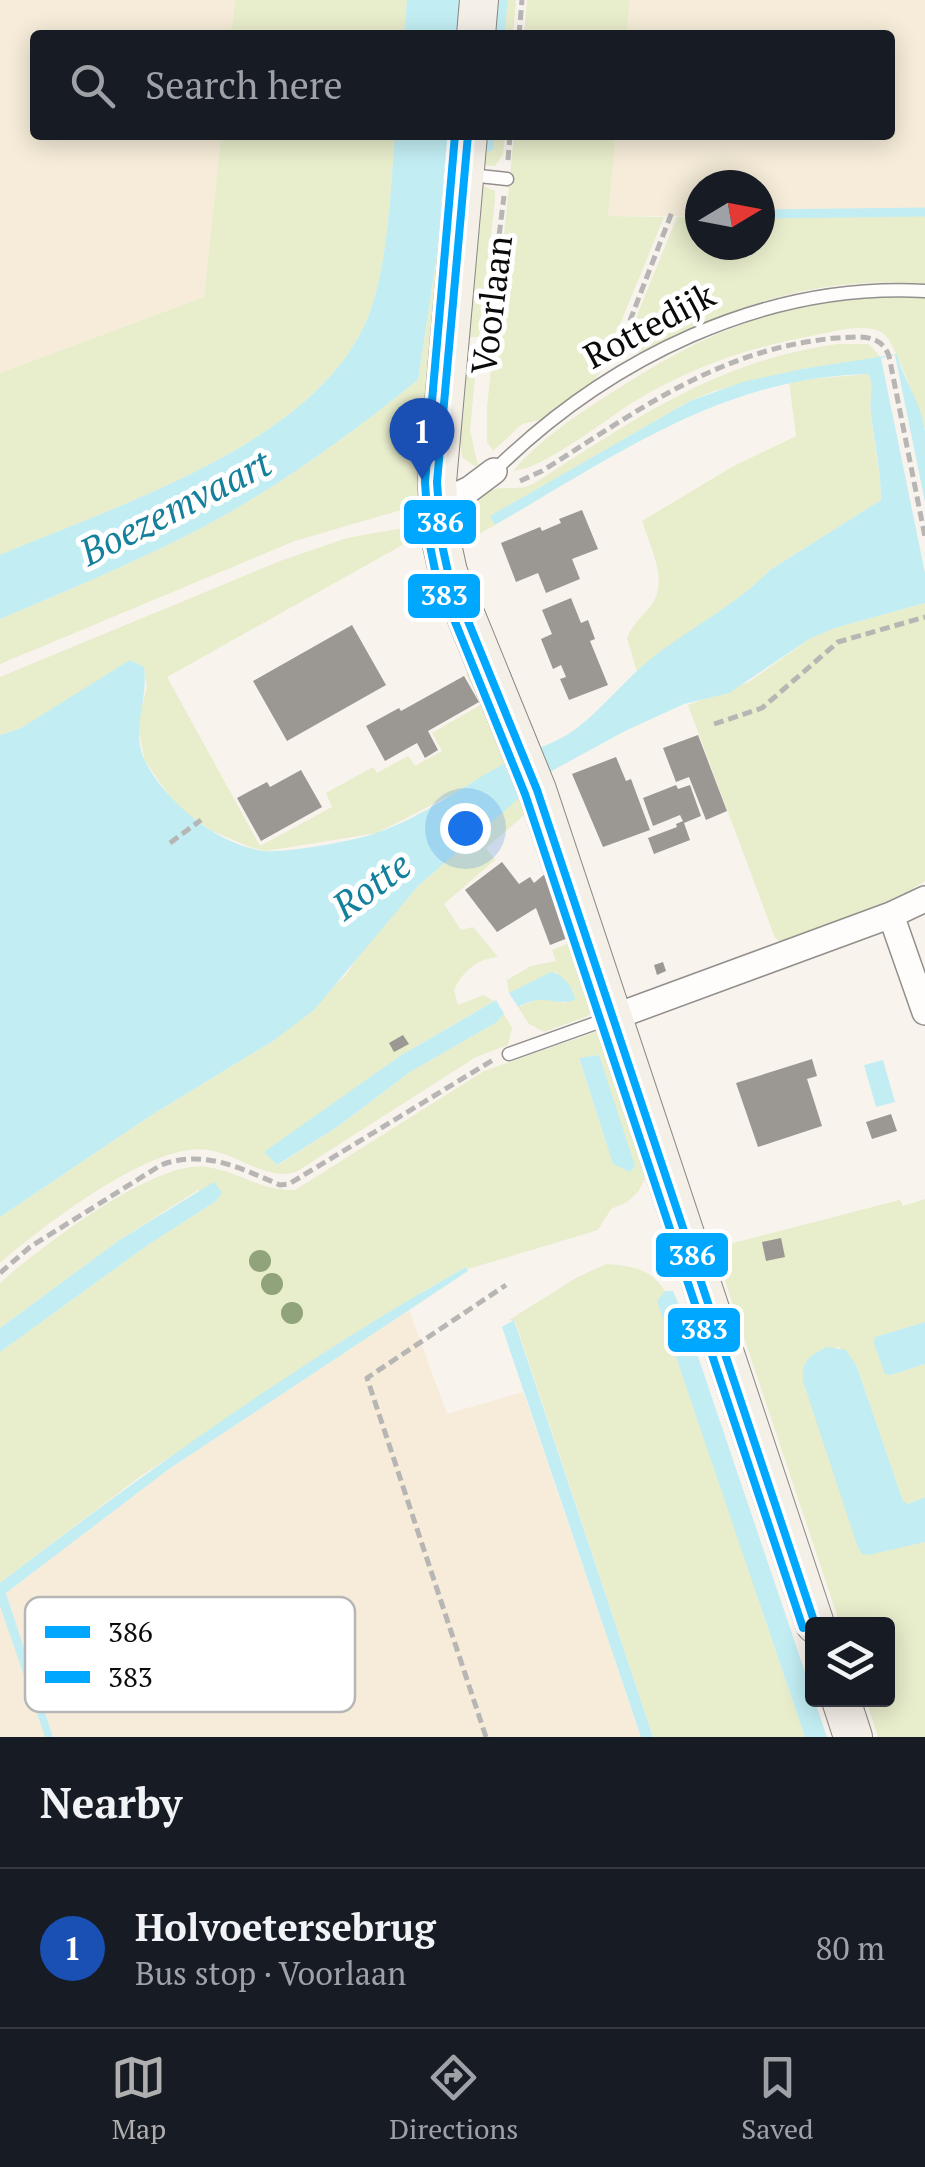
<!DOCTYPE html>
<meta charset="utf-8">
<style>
body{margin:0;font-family:"PT Serif",serif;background:#20242c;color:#f1f3f6}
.controls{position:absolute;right:30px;bottom:30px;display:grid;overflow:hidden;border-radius:10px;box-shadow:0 5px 25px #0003}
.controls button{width:90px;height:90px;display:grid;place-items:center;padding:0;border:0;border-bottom:2px solid #363941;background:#171b24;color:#f1f3f6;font:50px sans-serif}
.compass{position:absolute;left:685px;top:170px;width:90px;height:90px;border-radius:50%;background:#171b24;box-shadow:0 5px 25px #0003;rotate:80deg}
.you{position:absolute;left:465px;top:828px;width:35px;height:35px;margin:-25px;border:8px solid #fff;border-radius:50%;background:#1a73e8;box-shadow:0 0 0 15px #1a73e833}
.badge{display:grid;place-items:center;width:65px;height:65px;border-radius:50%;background:#afafaf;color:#fff;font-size:32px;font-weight:700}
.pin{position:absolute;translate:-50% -82px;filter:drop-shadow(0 2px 5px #0008)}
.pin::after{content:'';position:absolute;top:52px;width:35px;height:30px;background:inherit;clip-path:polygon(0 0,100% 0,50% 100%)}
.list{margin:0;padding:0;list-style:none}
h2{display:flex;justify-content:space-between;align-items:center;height:130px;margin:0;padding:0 40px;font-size:42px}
h2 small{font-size:32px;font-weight:400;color:#9ea1a6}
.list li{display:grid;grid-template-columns:65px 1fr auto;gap:30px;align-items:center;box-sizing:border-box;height:160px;padding:0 40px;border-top:2px solid #363941}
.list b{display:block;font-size:38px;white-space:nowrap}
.list p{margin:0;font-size:32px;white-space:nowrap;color:#9ea1a6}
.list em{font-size:32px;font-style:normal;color:#9ea1a6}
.icon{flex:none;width:55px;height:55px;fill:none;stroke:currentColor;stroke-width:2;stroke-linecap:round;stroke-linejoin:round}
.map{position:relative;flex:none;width:925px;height:1737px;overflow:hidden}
.search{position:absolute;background:#171b24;box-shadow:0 5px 25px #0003;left:30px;right:30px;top:30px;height:110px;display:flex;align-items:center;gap:25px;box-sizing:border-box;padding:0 35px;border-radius:10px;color:#9ea1a6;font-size:38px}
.sheet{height:290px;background:#171b24}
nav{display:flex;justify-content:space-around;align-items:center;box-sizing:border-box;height:140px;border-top:2px solid #363941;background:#171b24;font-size:28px;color:#9ea1a6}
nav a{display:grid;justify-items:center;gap:5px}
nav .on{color:#afafaf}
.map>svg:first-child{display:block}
</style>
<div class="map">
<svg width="925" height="1737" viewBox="0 0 925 1737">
<rect width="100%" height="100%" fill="#f9f3ed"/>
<path fill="#f6ecd9" d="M0 0H235L231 35H35V135H221L204 297 0 373Z
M630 0H925V213L760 215V185H700V216H608L616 135H890V35H626Z
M409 1310 447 1414 523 1392 641 1737H53L6 1593 169 1469Z
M0 1606 1 1607 45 1737H0Z"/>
<path fill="#e8edcc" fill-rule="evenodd" d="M235 0H407L404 35H231Z
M492 0H516L513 35H489Z
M527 0H630L626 35H524Z
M221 135H395C390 192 389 254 371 309 325 442 119 504 0 555V373L204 297Z
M480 135H505L503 155 495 166 482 165Z
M514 135H616L608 216 664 217 600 373 591 383 540 420 522 424 493 451 487 442V408Z
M484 186 495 191V201L479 337H468L479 188Z
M925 213V284C813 275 737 306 638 353L630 347 629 335 677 217 700 216V245H760V215Z
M438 248 444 256 423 494 418 505 295 541 0 664V619C68 590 137 562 203 527 277 488 352 433 418 380Z
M869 297 925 298V429C919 411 895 342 884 334 867 322 835 331 816 335 751 347 703 363 645 395 611 414 548 468 513 471 539 440 574 417 608 395 701 335 758 309 869 297Z
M838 344H869L881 358 802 369 714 391 690 401 491 516 495 525 458 546 456 530C464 517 477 493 494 489 508 486 519 491 533 484 632 421 717 360 838 344Z
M467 354 477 355 470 431 478 465 474 466 462 457 460 439Z
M869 374C874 391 869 397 871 413 873 443 881 470 881 500L770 570C731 610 678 634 637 672L627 638C635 619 649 612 655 599 666 575 649 544 642 521L732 467 796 436 789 381Z
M415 526 413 539 167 677 260 846 332 807 326 793 373 767 377 773 408 756 415 766 442 751 432 733 482 704 466 674 474 669 506 762 461 790 377 833 266 851 250 847 212 831 177 807 145 761 137 724 147 687 144 667 21 728 0 735V677L280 561 347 538Z
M925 603V881L913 888 916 897 785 944 775 938 688 705 749 682 811 638 835 628Z
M521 794 529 811 486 848 495 860 444 904 461 930 473 927 498 957C477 959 463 971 454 990L458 1005 483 995 494 1001 400 1056 265 1153 278 1165 340 1125 410 1072 497 1022 504 1014 512 1028 508 1045 476 1057 296 1172C266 1181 238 1154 208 1150 152 1141 42 1227 0 1263V1217L150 1116 273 1041 345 976 366 945 418 886Z
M582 938 599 1002 588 1016 544 1032 529 1024 518 1007 541 998 565 1003 574 992 556 972 509 993 507 980 531 966 556 961 552 950Z
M604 1029 651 1167 638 1192 627 1202 611 1209 598 1230 468 1269 466 1267 424 1291 138 1478 0 1583V1352L145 1247 216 1201 198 1190 121 1239 0 1328V1283C38 1249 155 1159 206 1167 242 1172 256 1190 295 1190L484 1071ZM598 1055 613 1163 579 1059Z
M925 1199V1322L876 1337 891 1375 925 1364V1497L907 1504 903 1501 857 1367 839 1347 818 1351 862 1553 925 1542V1737H878L866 1700H888V1624H840L714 1248 900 1200 903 1206Z
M606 1264C632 1266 650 1268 665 1291L658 1302 805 1737H653L515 1321 509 1320 576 1278Z"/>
<path fill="#c2eef3" d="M407 0H460L457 35H404Z
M395 135H448L438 248 418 380C352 433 277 488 203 527 137 562 68 590 0 619V555C119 504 325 442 371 309 389 254 390 192 395 135Z
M897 354C903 380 922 403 925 432 925 488 925 547 925 603L835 628 811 638 729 693 684 704 625 731 548 773 418 886 314 1010 273 1041 150 1116 0 1217V735L21 728 130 660 144 667C149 701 129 731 146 763 167 803 218 845 264 851 285 853 355 841 376 833 421 818 462 787 503 764 527 750 554 746 577 728 607 705 630 673 661 651 697 624 738 603 770 570L881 500C881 470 874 443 871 413 869 398 874 391 869 374 723 377 617 455 495 525L490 516 690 401 743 382 802 369Z
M551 972C562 973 575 989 575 1000 553 1007 546 992 518 1007L509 993Z
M496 1000 504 1014 497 1022 410 1072 340 1125 277 1165 264 1152 400 1056Z
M599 1055 635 1166 630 1172 613 1164 579 1058Z
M883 1060 895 1102 876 1107 864 1065Z
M214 1182 222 1192 216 1201 145 1247 0 1352V1328L121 1239Z
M466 1267 468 1271 169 1469 6 1593 53 1737H45L0 1606V1583C149 1469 303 1359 466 1267Z
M665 1291H673L686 1321 827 1737H805L657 1301Z
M514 1320 653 1737H641L502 1327Z
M925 1322V1364L891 1375 885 1374 874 1344 875 1337Z
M827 1347 846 1350 857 1367 903 1501 908 1504 925 1497V1542L868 1555 862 1554 857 1545 803 1381C801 1362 810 1355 827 1347Z"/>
<path fill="#f9f3ed" d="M895 355 925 502V573L881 358Z"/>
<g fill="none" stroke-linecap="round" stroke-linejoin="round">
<path stroke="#c2eef3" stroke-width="9" d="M500 35 503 0
M489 147 490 135
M760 214 925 212
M699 215H700"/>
</g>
<path fill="#9b9793" d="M582 510 598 549 572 559 580 579 546 593 538 573 516 582 501 543 540 527 542 531 561 523 559 519Z
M571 598 581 623 588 620 595 639 590 641 608 685 569 700 560 679 566 677 561 665 553 669 541 639 552 634 542 610Z
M352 625 386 685 287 741 253 681Z
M464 676 479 702 428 731 438 750 425 758 417 743 385 761 366 726 399 708 401 711Z
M698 735 727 811 706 820 689 777 676 782 663 748Z
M616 757 626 781 631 779 650 830 603 847 572 774Z
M301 770 322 807 261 841 237 798 267 782 270 787Z
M676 785 678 789 690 785 701 816 684 823 690 840 654 854 648 838 677 827 676 824 683 821 680 815 653 826 643 798Z
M502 862 519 884 530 877 534 883 552 868 578 934 550 945 536 908 497 932 465 890Z
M663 962 666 971 657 975 654 965Z
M403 1035 409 1044 394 1052 389 1043Z
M812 1059 817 1076 807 1079 822 1126 758 1147 736 1083Z
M891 1114 897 1131 872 1139 866 1122Z
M781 1238 785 1257 766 1261 762 1242Z"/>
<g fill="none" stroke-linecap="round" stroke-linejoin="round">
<g stroke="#928f8c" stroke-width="15">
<path id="lane" d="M470 175 507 179
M494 471C608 359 763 282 925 291
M509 1054 610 1018"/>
</g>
<g stroke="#928f8c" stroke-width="28">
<path id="street" d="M438 504 470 489 494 471
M891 915 925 1012
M614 1017 891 915 925 899"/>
</g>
<g stroke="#888683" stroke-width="40">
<path id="secondary" d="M476 35 479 0
M468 135 437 482 441 540 448 572 537 790 815 1624
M841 1700 853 1737"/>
</g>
<path stroke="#b7b6b5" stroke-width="5" stroke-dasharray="10 5" stroke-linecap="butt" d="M519 35 522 0
M508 160 510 135
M488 324 504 196
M619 349 672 212
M520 481 542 471C638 411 718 349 836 338 857 337 880 332 889 356L925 537
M714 724 762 708 838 642 925 617
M170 843 201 820
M0 1273 30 1247 161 1165C204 1149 240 1168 280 1185L289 1184 493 1060
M486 1737 367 1378 506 1285"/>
<use href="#lane" stroke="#fefdfc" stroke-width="12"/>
<use href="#street" stroke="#fefdfc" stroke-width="25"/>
<use href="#secondary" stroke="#f4efe7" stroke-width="38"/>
<g stroke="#fff" stroke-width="15">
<path id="bus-1" d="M468 135 437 482 441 540 448 572 537 790 815 1624"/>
</g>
<g stroke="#fff" stroke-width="15">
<path id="bus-2" d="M455 135 425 482 429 541 436 575 525 794 803 1628"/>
</g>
<use href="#bus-1" stroke="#00a7ff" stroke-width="8"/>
<use href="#bus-2" stroke="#00a7ff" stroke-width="8"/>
</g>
<g fill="#90a37a">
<circle cx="260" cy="1261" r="11"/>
<circle cx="272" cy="1284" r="11"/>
<circle cx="292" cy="1313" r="11"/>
</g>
<g text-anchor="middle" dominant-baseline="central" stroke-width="10" stroke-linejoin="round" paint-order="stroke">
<g font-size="35" fill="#0a0a0a" stroke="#fff">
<text transform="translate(491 305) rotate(-83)">Voorlaan</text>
<text transform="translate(649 325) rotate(-28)">Rottedijk</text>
</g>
<g font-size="38" font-style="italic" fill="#14809b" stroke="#fff">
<text transform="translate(175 507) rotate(-27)">Boezemvaart</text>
<text transform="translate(371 885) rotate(-36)">Rotte</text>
</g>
</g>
<rect x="25" y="1597" width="330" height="115" rx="15" fill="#fff" stroke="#b6b6b6" stroke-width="2.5"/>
<rect x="45" y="1626" width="45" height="12" fill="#00a7ff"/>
<rect x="45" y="1671" width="45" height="12" fill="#00a7ff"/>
<g font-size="28" fill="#0a0a0a">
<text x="108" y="1642">386</text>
<text x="108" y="1687">383</text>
</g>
<g stroke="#fff" stroke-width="4">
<rect x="402" y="498" width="76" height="48" rx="10" fill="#00a7ff"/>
<rect x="406" y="572" width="76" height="48" rx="10" fill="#00a7ff"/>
<rect x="654" y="1231" width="76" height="48" rx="10" fill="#00a7ff"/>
<rect x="666" y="1306" width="76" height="48" rx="10" fill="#00a7ff"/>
</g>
<g font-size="28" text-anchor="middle" font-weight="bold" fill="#fff">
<text x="440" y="532">386</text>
<text x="444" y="605">383</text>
<text x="692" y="1265">386</text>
<text x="704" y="1339">383</text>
</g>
</svg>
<div class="controls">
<button><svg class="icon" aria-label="layers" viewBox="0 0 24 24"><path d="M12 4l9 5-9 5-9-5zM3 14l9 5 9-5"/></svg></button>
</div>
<svg class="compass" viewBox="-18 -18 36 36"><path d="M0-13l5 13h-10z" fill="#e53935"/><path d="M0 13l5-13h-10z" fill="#9ea1a6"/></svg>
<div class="you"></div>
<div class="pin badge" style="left:422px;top:480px;background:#1a4fb4">1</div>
<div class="search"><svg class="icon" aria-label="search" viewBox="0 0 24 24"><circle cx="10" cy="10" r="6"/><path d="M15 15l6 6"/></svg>Search here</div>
</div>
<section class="sheet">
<h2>Nearby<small></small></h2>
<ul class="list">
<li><span class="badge" style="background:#1a4fb4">1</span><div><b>Holvoetersebrug</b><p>Bus stop · Voorlaan</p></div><em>80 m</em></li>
</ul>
</section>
<nav>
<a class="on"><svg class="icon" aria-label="map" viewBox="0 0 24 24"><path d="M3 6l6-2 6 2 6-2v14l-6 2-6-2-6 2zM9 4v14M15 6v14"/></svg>Map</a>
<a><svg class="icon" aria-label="directions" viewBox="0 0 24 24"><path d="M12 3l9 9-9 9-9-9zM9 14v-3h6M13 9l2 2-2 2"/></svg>Directions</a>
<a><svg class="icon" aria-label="saved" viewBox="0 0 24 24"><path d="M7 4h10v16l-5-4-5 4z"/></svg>Saved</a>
</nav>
